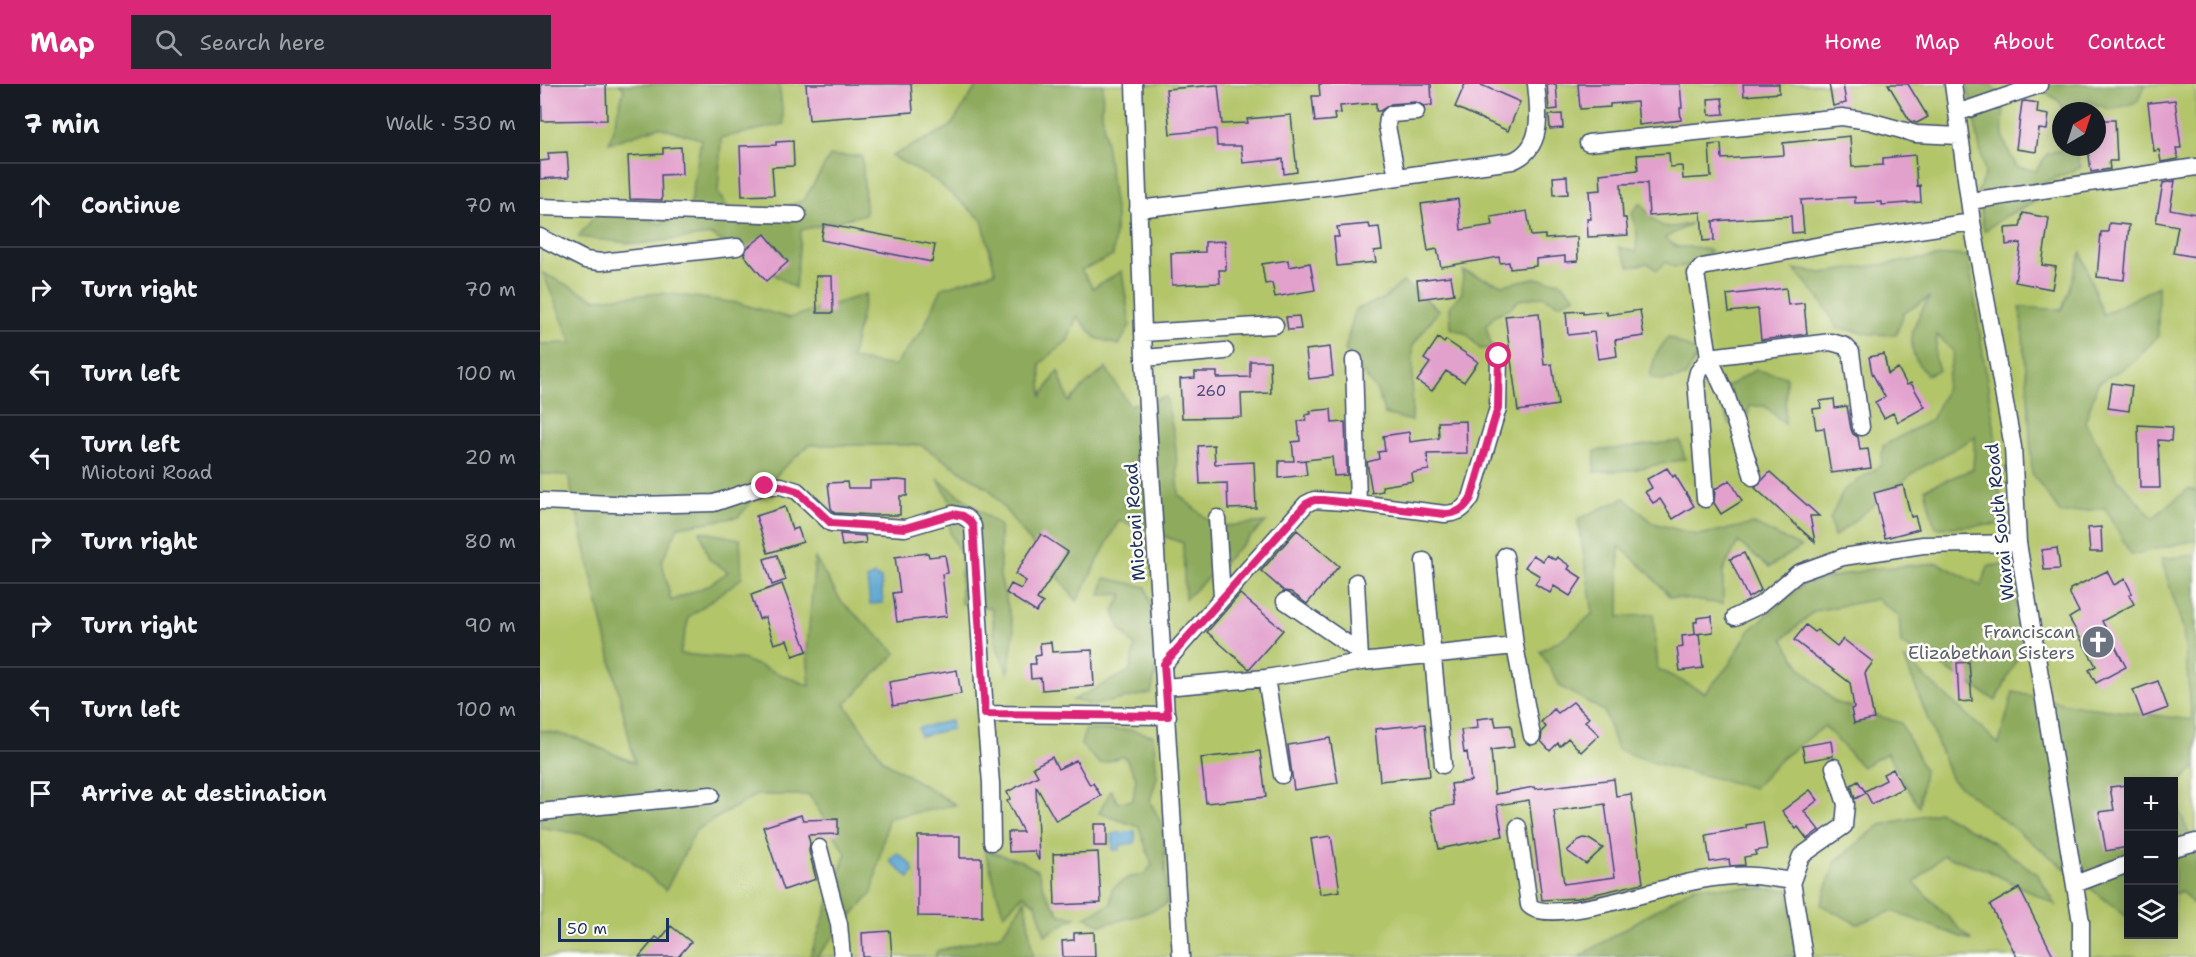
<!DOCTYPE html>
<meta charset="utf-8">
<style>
body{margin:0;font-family:"Shantell Sans",sans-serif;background:#242831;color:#f1f3f6}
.controls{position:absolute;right:18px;bottom:18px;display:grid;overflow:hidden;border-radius:0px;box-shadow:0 3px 15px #0003}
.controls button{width:54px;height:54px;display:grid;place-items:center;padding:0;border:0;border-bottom:2px solid #363941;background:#171b24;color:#f1f3f6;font:30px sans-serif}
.compass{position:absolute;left:1512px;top:18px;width:54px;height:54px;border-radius:50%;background:#171b24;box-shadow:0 3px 15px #0003;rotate:39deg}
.scale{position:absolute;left:18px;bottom:15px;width:111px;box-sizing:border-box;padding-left:6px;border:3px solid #1b2f5e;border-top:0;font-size:16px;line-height:21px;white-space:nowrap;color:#1b2f5e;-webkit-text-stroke:4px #fdfcf7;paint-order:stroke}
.stop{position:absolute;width:18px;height:18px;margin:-14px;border:4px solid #db2777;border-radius:50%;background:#fff}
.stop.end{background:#db2777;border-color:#fff;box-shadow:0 2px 6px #0008}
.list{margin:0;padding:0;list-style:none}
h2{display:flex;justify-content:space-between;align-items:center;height:78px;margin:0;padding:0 24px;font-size:26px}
h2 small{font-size:20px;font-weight:400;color:#9ea1a6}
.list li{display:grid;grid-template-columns:39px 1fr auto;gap:18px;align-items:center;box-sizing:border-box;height:84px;padding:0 24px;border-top:2px solid #363941}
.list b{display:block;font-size:22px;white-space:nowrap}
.list p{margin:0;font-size:20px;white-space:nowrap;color:#9ea1a6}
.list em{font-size:20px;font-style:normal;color:#9ea1a6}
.icon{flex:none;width:33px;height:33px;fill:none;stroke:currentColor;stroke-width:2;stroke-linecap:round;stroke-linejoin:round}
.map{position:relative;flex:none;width:1656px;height:873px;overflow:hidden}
header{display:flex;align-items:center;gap:36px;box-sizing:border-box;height:84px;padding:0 30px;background:#db2777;color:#fff}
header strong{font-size:28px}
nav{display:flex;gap:33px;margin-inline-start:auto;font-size:21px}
.search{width:420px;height:54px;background:#242831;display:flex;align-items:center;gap:15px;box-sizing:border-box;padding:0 21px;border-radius:0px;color:#9ea1a6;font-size:22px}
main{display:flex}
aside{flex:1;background:#171b24}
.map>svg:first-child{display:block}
</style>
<header>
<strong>Map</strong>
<div class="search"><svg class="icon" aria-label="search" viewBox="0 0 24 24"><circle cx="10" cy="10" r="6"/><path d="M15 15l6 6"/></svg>Search here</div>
<nav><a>Home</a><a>Map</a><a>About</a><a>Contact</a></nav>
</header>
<main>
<aside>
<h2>7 min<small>Walk · 530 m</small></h2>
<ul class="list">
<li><svg class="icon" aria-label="ahead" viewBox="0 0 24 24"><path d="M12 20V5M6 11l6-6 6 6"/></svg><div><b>Continue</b></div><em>70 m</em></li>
<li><svg class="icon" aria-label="right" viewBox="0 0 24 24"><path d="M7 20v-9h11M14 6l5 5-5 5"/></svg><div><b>Turn right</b></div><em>70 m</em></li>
<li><svg class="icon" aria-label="left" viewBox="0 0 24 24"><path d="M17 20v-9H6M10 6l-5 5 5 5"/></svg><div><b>Turn left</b></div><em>100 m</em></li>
<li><svg class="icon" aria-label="left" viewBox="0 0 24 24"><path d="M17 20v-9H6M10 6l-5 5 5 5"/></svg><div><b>Turn left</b><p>Miotoni Road</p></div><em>20 m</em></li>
<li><svg class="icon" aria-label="right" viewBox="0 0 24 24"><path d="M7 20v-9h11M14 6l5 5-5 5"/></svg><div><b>Turn right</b></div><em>80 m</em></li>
<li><svg class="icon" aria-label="right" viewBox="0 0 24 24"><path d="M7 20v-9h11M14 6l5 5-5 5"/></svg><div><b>Turn right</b></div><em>90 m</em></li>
<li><svg class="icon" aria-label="left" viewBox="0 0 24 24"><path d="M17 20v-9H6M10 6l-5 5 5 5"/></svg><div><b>Turn left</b></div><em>100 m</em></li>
<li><svg class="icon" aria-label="arrive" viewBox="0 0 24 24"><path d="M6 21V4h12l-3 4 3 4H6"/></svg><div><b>Arrive at destination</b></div></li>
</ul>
</aside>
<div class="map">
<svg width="1656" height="873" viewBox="0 0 1656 873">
<rect width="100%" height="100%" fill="#fdfcf7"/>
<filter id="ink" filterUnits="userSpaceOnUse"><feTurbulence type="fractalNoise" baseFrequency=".0167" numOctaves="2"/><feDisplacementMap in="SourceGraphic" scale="12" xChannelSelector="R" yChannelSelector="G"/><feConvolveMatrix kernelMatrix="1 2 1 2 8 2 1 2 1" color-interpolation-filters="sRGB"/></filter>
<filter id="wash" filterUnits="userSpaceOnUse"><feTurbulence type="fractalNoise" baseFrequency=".008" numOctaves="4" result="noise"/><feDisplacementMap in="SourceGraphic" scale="24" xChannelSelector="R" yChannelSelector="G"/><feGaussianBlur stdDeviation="1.35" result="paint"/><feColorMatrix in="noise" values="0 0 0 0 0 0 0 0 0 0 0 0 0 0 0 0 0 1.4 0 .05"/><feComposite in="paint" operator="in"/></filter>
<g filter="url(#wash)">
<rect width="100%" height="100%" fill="#f4e8d1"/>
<path fill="#b2c569" stroke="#667a64" stroke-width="1.5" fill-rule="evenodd" d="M0 0H1656V873H0ZM1521 27H1557V63H1521ZM1588 698H1634V850H1588Z"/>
<path fill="#8daa5d" stroke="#546c5e" stroke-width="1.5" d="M79 0H239L244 40 181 54 178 109 199 141 264 116 290 72H322L326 130 261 146 255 204 172 151 97 160 38 153 66 119 120 140 150 124 161 55 119 43 69 59 84 5Z
M438 0H563L562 30 576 132 573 172 541 186 553 204 582 187 590 241 579 261 556 254 537 232 528 256 500 280 502 312 518 287 529 318 545 301 566 284 589 321 626 313 635 356 639 411 676 443 726 438 645 515 643 459 579 436 537 517 449 405 381 361H270L244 383 198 433 138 443 122 477 131 517 167 502 188 488 169 475 160 447 200 455 202 494 149 533 140 570 202 575 270 602 267 567 275 474 301 517 356 569 305 620 344 677 416 721 348 734 332 809 276 873H270L306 769 269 711H216L156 746 126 806 64 754 0 743V646L37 654 95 679 28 391 0 390V260L32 259 3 189 55 215 123 209 198 219 249 234 326 210 311 275 354 282 382 247 402 204 455 188 442 136 395 96 352 72 410 43Z
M1427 0H1449L1465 16C1460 47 1461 56 1477 83L1496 87 1507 70 1522 66 1524 63H1539L1538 75 1541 83 1503 99 1496 117 1466 132 1444 147 1438 107 1445 89Z
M1493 0H1606L1597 18 1571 26 1547 17 1544 27H1525L1519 17Z
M1100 119C1119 144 1120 147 1152 139L1125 154 1137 163H1156L1171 167 1153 181 1134 183 1126 178 1117 186 1107 179 1090 183 1079 163 1096 168 1097 150 1092 129Z
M1541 168 1563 231 1618 202V252L1592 279 1558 299 1545 338 1577 394 1613 434 1648 405 1656 407V456L1591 471 1565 424 1521 430 1492 389 1487 295 1480 223 1522 226Z
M1410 171 1428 172 1454 342 1463 440 1395 444 1385 405 1433 385 1435 353 1377 386 1294 453 1290 435 1304 406 1341 381 1343 362 1391 336 1404 310 1414 268 1397 251 1395 275 1399 286 1387 291C1383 285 1376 278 1374 271 1367 249 1379 230 1390 213L1364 229 1356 251 1330 250 1296 243C1286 221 1271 204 1254 185L1282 189Z
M923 187 963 201 994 194 1020 198 1035 213 1019 220 1003 212 979 216 970 224 955 231 946 242 952 264 940 265 927 250 911 244 910 222 922 209Z
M863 198 899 226 873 261 872 337 845 330 837 307 805 266 815 226 843 215Z
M1128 253 1159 269 1145 293 1124 297 1110 293 1115 272Z
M1215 286 1246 292 1245 340 1225 322H1210L1205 343 1190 340 1176 309Z
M1140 357 1145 375 1092 386 1054 388 1055 367Z
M398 395 460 442V493L474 546 468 589 455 558 452 524 421 519V471L410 449V417Z
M1085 414 1113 439 1158 451 1214 440 1261 463 1229 483 1198 458 1183 487V520L1130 513 1107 487 1079 462V533L1113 530 1118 585 1165 609 1189 581 1209 547 1265 499 1331 485 1398 479 1442 502 1448 482 1470 480 1483 562 1456 617 1396 578 1361 560 1359 532 1337 515 1274 527 1243 555 1261 584 1295 618 1361 639 1384 686 1379 723 1347 669 1322 683 1285 642 1241 675 1214 704 1114 679 1077 665 1064 627 1021 603 1000 567 1027 552 1053 529 1038 435Z
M1656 471V683L1634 703V698H1588V831L1586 832 1412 696 1364 574 1459 660 1473 608 1537 622 1652 636 1643 544 1621 475Z
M565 494 606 503 611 521 612 549 617 583 611 609 553 621 533 616 590 587 595 562 580 545 574 527 583 510 560 511Z
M545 646H591L613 651 617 693 610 717 623 743 627 820 600 831 561 841 545 833 571 820 572 805 587 794 605 790 612 781 599 743 559 729 571 706 578 719 593 716 596 693 584 672 560 680 541 661Z
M1634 714 1656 767V823L1641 807 1634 810Z
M1399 728 1451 757 1497 790 1516 821 1447 786 1403 771 1374 799 1432 857 1352 827 1317 840 1281 821 1295 778 1340 741Z
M444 766 481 777 498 787 505 808 520 831 536 833 505 851 496 820 483 811 464 830C455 809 453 787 444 766Z
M1155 802 1249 806 1257 873H1039Z
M485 816 493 873H395L397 867 461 851Z"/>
<path fill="#56a3cf" stroke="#386996" stroke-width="1.5" d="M334 491 341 495 343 519 330 520 327 495Z
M411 637 412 645 380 652 378 644Z
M595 747V759L580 761V766H573L572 750Z
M357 769 372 781 373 788 369 794 350 777Z"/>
<g id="blocks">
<path fill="#e2a0cd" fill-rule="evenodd" d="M1 0H66L67 36 2 37Z
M266 0H371L373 28 269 36Z
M779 0H891L892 21 884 22 875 18 851 20 840 27H836V19L800 22 801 29 794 30 795 36 775 38 772 12H780Z
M925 0H939L980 18 968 47 915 23Z
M1007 0H1016L1018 25 1009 26Z
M1038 0H1140L1142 24H1140L1141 36 1099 41 1097 18 1070 20V23L1040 25Z
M1203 0H1239V9L1204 12Z
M1289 0H1303L1306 19 1293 22Z
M1348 0H1368L1388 33 1377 39 1370 37Z
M678 1 682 40 708 39 707 35 751 31 757 88 744 90 743 75 703 79 701 62H677L676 45 630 50 626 5Z
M1182 14 1184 30 1169 31 1168 15Z
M1635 16 1641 64H1636L1638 75 1621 78 1619 66 1614 67 1608 19Z
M1485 17 1498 19 1497 29 1509 31 1507 46 1499 45 1496 68 1476 65 1482 18Z
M1022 30 1023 44 1010 45 1009 31Z
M1557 36H1575L1577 77H1569L1570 85 1551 88 1548 63H1557Z
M1310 52 1312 83 1343 81V74L1375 71 1377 102 1380 101 1381 118 1342 121V118L1315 119V113L1261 116 1264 148 1252 149 1251 132 1173 137 1174 156 1163 157 1161 128 1109 132 1107 99 1081 100 1083 134H1086L1088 151 1048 153 1047 135H1051L1049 107 1061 106 1060 90 1098 86 1097 71 1129 69 1130 83 1142 82 1143 95 1171 93 1169 61 1181 60 1182 75 1244 71 1243 59Z
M253 57 254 82 232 83 234 111 202 112 200 62 236 61V58Z
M141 63 142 90 121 91 122 116 90 115 88 72 123 70V64Z
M27 68 29 93 0 95V77L9 76 8 69Z
M1027 92 1028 110 1014 111 1013 93Z
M1635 97 1630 125 1656 130V173L1633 169 1638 142 1616 138 1623 99Z
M918 115 921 146 953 141 951 133 987 127 991 152 1005 151V155L1037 153 1038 177 1025 178V172L996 175V182L970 185 969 178 960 179 959 173 901 183 897 165 888 167 881 120Z
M1483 129 1509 134 1502 181 1516 183 1512 205 1475 198 1481 159 1466 161 1465 144 1480 143Z
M1569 139 1589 141 1584 196 1557 193 1561 148H1568Z
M284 140 395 161 392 178 281 156Z
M829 140 830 144 839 143 842 166 834 167 836 178 797 182 794 153H799L797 143Z
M225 150 248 178 226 197 204 171 207 164Z
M685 157 686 186H679L680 199 632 201 631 169 665 168V158Z
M748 176 749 183 770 179 775 206 735 213 732 199 725 200 722 180Z
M276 192H292L293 229H277Z
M911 192 914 210 879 215 877 196Z
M1246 204 1248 221 1264 219 1267 250 1221 256 1218 225 1189 228 1187 211Z
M1100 226 1104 252 1075 256 1077 272 1058 275 1054 248 1028 251 1026 228 1043 227V230L1067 227V231Z
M999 229 1004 281 1012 280 1018 321 978 327 965 232Z
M759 232 761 245 748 246 746 233Z
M898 254 904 259 906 256 938 278 924 298 906 287 892 307 877 297 890 279 884 275Z
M790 263 793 292 769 295 766 266Z
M1344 270 1348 290 1358 284 1367 301 1371 299 1385 323 1358 338 1353 329 1344 334 1335 318 1345 313 1332 289 1329 273Z
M710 277H730L731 309 701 310 702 333 642 334 640 295 655 294V288H677V294L710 293Z
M1572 299 1592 302 1589 327 1568 324Z
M1294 315 1295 324 1307 322 1311 345 1313 350 1318 353 1320 366 1328 365 1331 384 1291 389 1284 344 1276 345 1273 325 1281 324 1280 317Z
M791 325 792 339 805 338 807 391 794 392 792 373 757 377 765 376 767 391 739 394V377H754L752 358 760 357 758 337 766 336 765 331 771 330 770 327Z
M926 337 927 369 887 370 889 386 872 389 873 397 842 402 843 407 832 409 827 378 839 375 838 368 845 367 843 352 869 348 870 358 899 354 898 338Z
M1598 341 1632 343 1631 357 1618 356 1620 404H1600Z
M674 361 675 380 714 378 716 424 688 425 687 399 660 400 658 362Z
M1127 384 1133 393 1135 391 1154 422 1133 435 1120 415 1113 419 1105 408 1112 404 1107 395Z
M1230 388 1279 432H1270L1275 458 1215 404Z
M358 396 367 397V412H360V431H335L295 429 291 424 288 399 307 398 308 404H330V397Z
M1190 396 1202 417 1181 430 1174 419 1175 405Z
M1363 401 1371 433 1375 432 1379 445 1345 454 1334 409Z
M245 423 252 446 258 444 263 458 228 469 216 432Z
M1561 443 1562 468H1550L1548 444Z
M757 446 799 482 767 520 751 508 744 507 721 487Z
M300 450 325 452 326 459 302 462Z
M501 450 528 468 497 515 503 519 496 528 466 509 471 500 481 505 486 497 475 490Z
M1517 464 1520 485 1504 486 1502 466Z
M388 469 389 473 405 471 408 489 402 490 407 532 357 538 353 509 360 508 355 473Z
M1204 469 1221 506 1208 514 1190 475Z
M237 471 246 496 232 501 224 475Z
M993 471 1003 477 1007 471 1015 476 1017 473 1030 482 1028 485 1042 494 1030 512 1014 502 1010 509 995 500 1000 492 985 483Z
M1567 487 1574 501 1585 495 1592 509 1589 511 1594 520 1562 537 1586 583 1556 599 1549 586 1556 582 1529 534 1539 528 1530 510V505Z
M242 500 267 567 253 572 247 556 234 560 225 533 219 535 211 511Z
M700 510 743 546 709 585 667 548Z
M1172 532 1173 548 1155 550 1154 538H1157V534Z
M1266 541 1275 548 1277 546 1297 562 1303 555 1333 578 1325 589 1334 635 1314 639 1311 625 1314 624 1310 599 1254 556Z
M1159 550 1163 584 1140 587 1137 564 1143 563 1142 552Z
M511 558 512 568 552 566 554 602 502 606 501 594 491 595 490 580H496L495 572 501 571 500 559Z
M1429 578 1432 617 1419 618 1417 579Z
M417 586 421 610 353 622 349 598Z
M1618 597 1628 624 1603 633 1593 606Z
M1033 618 1049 634 1045 637 1059 651 1041 668 1028 654 1020 662 1018 659 1010 667 1001 657 1002 647 1006 643 1001 638 1014 625 1018 629Z
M954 633 956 642 971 641 974 663 951 666 955 710 994 703 995 705 1074 695 1076 712 1091 710 1103 799 1038 814 1002 816 989 716 957 721 963 752 899 765 891 726 914 721 911 700 931 697 927 668 924 669 921 646 938 644 937 635ZM1065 720 1075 793 1024 800 1014 727Z
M885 640 890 692 840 697 835 645Z
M790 654 798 699 754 706 748 661Z
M1291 657 1293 672 1265 677 1262 662Z
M720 667 726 713 666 719 661 674Z
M512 673 518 685 536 676 550 701 553 699 561 712 516 737 496 702 499 777 494 767 469 768 468 748H483L467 717 470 715 467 708 498 692 493 683Z
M1353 685 1363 704 1332 720 1325 707 1346 696 1343 690Z
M1318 697 1326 709 1315 715 1311 701Z
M1586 701 1588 713V763L1566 767 1559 728 1574 726 1570 703Z
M1270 706 1278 716 1264 727 1279 746 1267 755 1258 743 1256 745 1242 727Z
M261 731 263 736 298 735V750L268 751 270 759 269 767 276 795 244 806 223 743Z
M1223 738 1227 765 1215 767 1216 771 1204 773 1205 781 1190 782 1189 775 1170 778 1166 751 1206 744V741Z
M554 740H567V762H554Z
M378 752H420V774H442V833L378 832Z
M791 752 800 807 780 810 771 755Z
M1044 754 1049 755 1063 764 1046 780 1027 767 1039 756Z
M558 768 561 819 515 821 513 770Z
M1479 804 1514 873H1477L1450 821Z
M131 842 151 858 138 873H99L116 853 120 856Z
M350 847 352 873H323L322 849Z
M554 848 555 873H523L522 857 534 856V849Z"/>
</g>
</g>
<g filter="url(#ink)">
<use href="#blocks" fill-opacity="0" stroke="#3c4b6f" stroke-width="1.5"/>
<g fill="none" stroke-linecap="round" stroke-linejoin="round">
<g stroke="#3c4b6f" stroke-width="19">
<path id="minor" d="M594 0 604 274 641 873
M1413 0 1432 138 1473 363 1478 459 1541 838V873
M1417 29 1499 1
M1048 59 1302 33 1329 37 1376 50 1420 52
M857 93 847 42 848 34 852 30 876 28
M1430 117 1656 83
M0 123 258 131
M598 125 794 102 972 77C1004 65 999 28 996 0
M0 153 45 176 61 178 197 163
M603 249 735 241
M604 274 685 267
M1213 393 1186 310 1169 273 1291 258 1305 262 1311 268 1321 343
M1165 415 1156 296 1158 288 1169 273 1156 190 1162 183 1292 159 1432 138
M0 417 98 421 174 419 225 402H241L257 407 291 439 365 444 413 430 423 432 429 436 433 442 445 630 628 632
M818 419 905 430C919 429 924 425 931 414L958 324 959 272
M677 434 682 513
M965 472 975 562 992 652
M884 477 903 681
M816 498 820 575
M745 517 818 567
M1195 533 1220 521 1258 489 1303 473 1383 461 1478 459
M624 580 766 420 774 416 818 419 814 276
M726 594 742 691
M625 603 726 594 821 578 975 562
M445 630 451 699 452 758
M0 728 171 711
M978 743 989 821C1007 842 1118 805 1146 799 1160 796 1177 793 1192 792 1212 790 1232 794 1252 797
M279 764 299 840 302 873
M1634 764 1656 758
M1535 800 1588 780
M1264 873 1252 797 1261 772 1304 742 1306 720 1294 683"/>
</g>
<use href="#minor" stroke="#fff" stroke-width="16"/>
</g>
</g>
<g fill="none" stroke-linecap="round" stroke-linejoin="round" filter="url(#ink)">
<path stroke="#db2777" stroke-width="8" d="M225 402H241L257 407 291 439 365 444 413 430 423 432 429 436 433 442 445 630 628 632 624 580 766 420 774 416H783L905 430C919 429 924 425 931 414L958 324 959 272"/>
</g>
<defs>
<g id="church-disc" transform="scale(1.725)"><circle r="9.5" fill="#6b7280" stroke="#fdfcf7"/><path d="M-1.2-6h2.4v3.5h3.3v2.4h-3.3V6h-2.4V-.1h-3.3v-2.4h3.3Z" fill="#fff"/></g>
</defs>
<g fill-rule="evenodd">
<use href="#church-disc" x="1558" y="558"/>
</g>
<g text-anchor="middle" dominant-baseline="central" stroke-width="5" stroke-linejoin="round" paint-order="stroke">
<g font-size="15" fill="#4d4b7a">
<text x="671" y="307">260</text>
</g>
<g font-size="18" fill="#1b2f5e" stroke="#fdfcf7">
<text transform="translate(595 438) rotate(-94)">Miotoni Road</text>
<text transform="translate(1460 438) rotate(-96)">Warai South Road</text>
</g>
<g font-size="18" fill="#5b616d" stroke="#fdfcf7" text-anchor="end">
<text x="1535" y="548">Franciscan<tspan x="1535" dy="21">Elizabethan Sisters</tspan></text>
</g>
</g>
</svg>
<div class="controls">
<button>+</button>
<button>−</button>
<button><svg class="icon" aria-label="layers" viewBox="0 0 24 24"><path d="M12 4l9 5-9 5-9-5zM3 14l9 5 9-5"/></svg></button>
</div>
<svg class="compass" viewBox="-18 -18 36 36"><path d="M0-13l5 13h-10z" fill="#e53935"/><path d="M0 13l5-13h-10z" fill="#9ea1a6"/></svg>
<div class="scale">50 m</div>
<div class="stop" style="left:959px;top:272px"></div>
<div class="stop end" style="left:225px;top:402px"></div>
</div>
</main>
